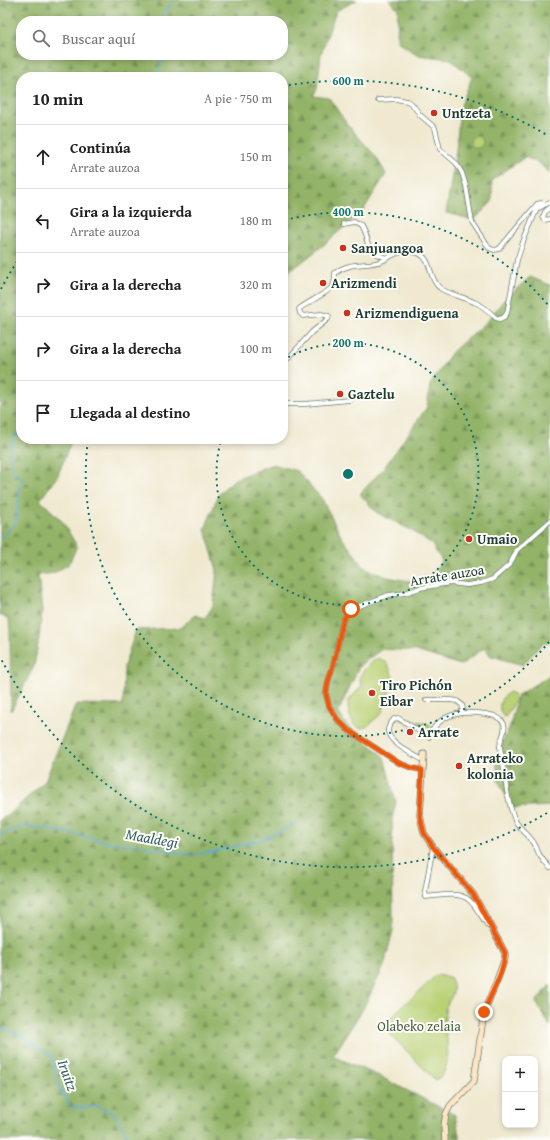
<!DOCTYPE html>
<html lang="es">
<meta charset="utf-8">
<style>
body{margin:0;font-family:"Gentium Book Plus",serif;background:#f2f2f2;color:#202124}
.controls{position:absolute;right:12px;bottom:12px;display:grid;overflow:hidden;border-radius:8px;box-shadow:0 2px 6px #0003}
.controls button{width:36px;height:36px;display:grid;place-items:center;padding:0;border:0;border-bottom:1px solid #e0e0e0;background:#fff;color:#202124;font:20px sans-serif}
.stop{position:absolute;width:12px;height:12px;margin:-9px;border:3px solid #ea580c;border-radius:50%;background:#fff}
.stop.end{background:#ea580c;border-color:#fff;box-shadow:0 1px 4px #0008}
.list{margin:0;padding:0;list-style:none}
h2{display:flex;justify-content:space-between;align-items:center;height:52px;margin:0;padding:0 16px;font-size:17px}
h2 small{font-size:13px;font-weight:400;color:#757577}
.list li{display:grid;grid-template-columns:26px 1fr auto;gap:12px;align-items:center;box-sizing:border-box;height:64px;padding:0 16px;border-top:1px solid #e0e0e0}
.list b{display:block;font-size:15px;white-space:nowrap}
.list p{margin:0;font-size:13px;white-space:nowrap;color:#757577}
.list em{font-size:13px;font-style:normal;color:#757577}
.icon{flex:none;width:22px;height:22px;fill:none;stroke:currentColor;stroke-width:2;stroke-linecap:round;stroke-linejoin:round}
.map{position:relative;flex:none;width:550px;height:1140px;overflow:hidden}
.search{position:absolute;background:#fff;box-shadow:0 2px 6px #0003;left:16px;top:16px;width:272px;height:44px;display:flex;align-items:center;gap:10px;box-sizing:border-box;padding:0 14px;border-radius:16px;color:#757577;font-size:15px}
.panel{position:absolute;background:#fff;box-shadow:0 2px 6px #0003;left:16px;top:72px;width:272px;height:372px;border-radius:16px}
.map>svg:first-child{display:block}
</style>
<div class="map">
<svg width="550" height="1140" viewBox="0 0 550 1140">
<defs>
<pattern id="forest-firs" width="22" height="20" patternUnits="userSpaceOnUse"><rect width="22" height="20" fill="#93b367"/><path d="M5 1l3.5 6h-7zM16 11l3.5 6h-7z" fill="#779356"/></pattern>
</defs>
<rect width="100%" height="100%" fill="#fdfcf7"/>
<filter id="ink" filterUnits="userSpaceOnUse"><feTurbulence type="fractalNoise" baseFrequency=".025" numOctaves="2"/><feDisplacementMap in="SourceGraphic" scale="8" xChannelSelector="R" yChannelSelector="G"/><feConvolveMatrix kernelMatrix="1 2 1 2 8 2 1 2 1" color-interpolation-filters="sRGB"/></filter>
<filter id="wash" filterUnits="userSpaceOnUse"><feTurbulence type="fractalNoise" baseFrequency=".012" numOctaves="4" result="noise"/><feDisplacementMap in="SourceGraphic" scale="16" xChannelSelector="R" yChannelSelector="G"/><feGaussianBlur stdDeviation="0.9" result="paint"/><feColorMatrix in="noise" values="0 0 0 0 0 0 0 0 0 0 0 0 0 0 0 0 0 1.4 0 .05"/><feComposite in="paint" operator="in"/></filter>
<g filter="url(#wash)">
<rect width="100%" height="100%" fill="#f0e9d0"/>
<path fill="url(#forest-firs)" stroke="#59784e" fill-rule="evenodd" d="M0 0H357L336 11 321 54 317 89 313 96 329 98 347 124 376 157 386 174 364 209 326 243 283 277V77H21V439H72L58 475 40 500 62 521 77 546 69 564 54 573 38 575 42 611 39 638 34 666 11 711 10 631 9 619 0 615ZM21 21H283V55H21Z
M389 0H550V174L539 163 525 157 492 180V202L474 220 446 213 456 150 460 108 472 77 450 59 417 55 397 41 398 9Z
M530 277 550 285V642L541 644 523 665 491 656 484 648 461 665 416 651 382 649 360 665 338 712 346 724 384 757 396 802 392 819 393 930 384 966 364 1007 333 1056 379 1076 455 1115 460 1140H0V820L12 812 45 781 76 704 123 705 124 666 136 630 180 628 195 615 205 618 213 606 217 570 205 529 219 493 235 479 273 464 297 471 322 499 342 538 365 568 387 577 409 581 432 575 442 561 431 543 409 529 376 512 360 494 384 468 427 407 430 385 452 352 486 322 504 300Z
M550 675V806L512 808 497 778V754L510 726 518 695Z
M550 985V1026L536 1002Z"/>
<path fill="#bad176" stroke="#6c8755" d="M471 142a6 6 0 1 1 12 0a6 6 0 1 1-12 0Z
M378 658C391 661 390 674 396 684L389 692 382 713 366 727 360 728 354 725 349 714 348 704 349 700 362 686 359 679C363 669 369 664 378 658Z
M510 692 514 695 516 700 506 716 504 717C496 708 500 697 510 692Z
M400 717 431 725 428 732 399 718Z
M436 975 450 977C459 995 447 998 445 1011 443 1030 454 1059 442 1075 441 1077 437 1079 435 1080L390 1034 385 1027 399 1009 420 991Z"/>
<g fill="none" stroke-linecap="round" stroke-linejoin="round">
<path stroke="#5aa8d4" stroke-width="1.5" d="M163 21 161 18 164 12H167L172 0
M158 55C163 61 160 66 159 72L162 77
M0 539C6 535 9 528 15 524L17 517 16 513 19 498V489L23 483 21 478 12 470C13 463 10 459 10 454 10 446 15 435 21 431
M0 835 25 826 65 832 112 843 137 845 192 855 217 851 263 839 297 823
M0 1027 24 1037 51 1056 60 1089 71 1107 85 1108 96 1106 115 1114 130 1140"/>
</g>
</g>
<g filter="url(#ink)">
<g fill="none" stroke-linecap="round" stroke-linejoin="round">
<g stroke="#68796b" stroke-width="5.5">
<path id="street" d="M378 100 396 99 407 101 412 104 420 115 435 128 440 149 456 163 462 173 466 186 472 222 489 248 494 250 499 249 537 204 541 203 544 204
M550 207 545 212 543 217 545 220 550 219
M344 224 354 222 361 226C372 245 361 250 387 258
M283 364 312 332 328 319 329 316 321 314 303 316 300 313 299 309C306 303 331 291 333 286 335 282 335 277 335 273 350 261 366 267 382 261 389 258 394 253 402 252 406 251 416 252 420 254 432 260 429 280 440 288 447 294 465 297 474 302 483 305 490 312 496 318L500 319 504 317 507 313 517 260 523 242 537 209 550 202
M283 404H305L350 400
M426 700H452L457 701 462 705 463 709 461 712
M423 760C414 755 387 742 388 730 388 726 392 722 394 719L398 718 429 737C439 712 463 711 486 714 493 715 501 717 504 724 507 732 499 740 500 748 501 753 502 758 503 763 505 779 508 808 516 822 521 830 529 835 534 843 536 846 537 850 539 854 542 859 546 864 550 868
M422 770 412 768 399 763 348 730 337 719 329 705 326 694 328 682 334 662 343 620 351 609 389 595 405 593 420 588 450 583 467 585 481 583 493 579 510 564 517 550 550 521
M433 847 425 891 426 897C439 896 459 891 469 900 477 907 482 918 488 926"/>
</g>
<g stroke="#68796b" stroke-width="7">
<path id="secondary" d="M424 754 420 816 424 833 433 847 473 894 505 953V958L497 980 484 1012 474 1081 450 1106 446 1114 444 1126 445 1140"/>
</g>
<use href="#street" stroke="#fff" stroke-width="4"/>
<use href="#secondary" stroke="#fde5c5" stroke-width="5.5"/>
</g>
</g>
<g fill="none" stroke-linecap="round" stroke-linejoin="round" filter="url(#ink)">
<path stroke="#ea580c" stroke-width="5" d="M351 609 343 620 334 662 328 682 326 694 329 706 337 719 348 730 399 763 412 768 422 770 420 816 424 833 433 847 473 894 505 953C504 973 491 993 484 1012"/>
</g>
<g fill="none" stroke="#0f766e" stroke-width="2" stroke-dasharray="2 4">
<path d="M283 360A131 131 0 1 1 221 440"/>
<path d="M549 642A262 262 0 0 1 88 440M285 220A262 262 0 0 1 549 306"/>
<path d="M547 813A393 393 0 0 1 1 659M1 289A393 393 0 0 1 20 257M283 86A393 393 0 0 1 547 135"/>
</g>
<g fill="#c8321e" stroke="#fdfcf7" stroke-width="1.5">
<circle cx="434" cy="113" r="4"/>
<circle cx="343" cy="248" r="4"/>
<circle cx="323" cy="283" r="4"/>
<circle cx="347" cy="313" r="4"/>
<circle cx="340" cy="394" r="4"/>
<circle cx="469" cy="539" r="4"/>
<circle cx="372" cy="693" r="4"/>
<circle cx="410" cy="732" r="4"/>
<circle cx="459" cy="766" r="4"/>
</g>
<g text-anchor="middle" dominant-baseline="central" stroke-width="4" stroke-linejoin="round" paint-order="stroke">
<g font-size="14" font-weight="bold" fill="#1f3d34" stroke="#fdfcf7" text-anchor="start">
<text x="442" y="113">Untzeta</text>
<text x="351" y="248">Sanjuangoa</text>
<text x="331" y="283">Arizmendi</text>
<text x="355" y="313">Arizmendiguena</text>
<text x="348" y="394">Gaztelu</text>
<text x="477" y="539">Umaio</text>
<text x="380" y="685">Tiro Pichón<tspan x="380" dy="16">Eibar</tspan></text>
<text x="418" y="732">Arrate</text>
<text x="467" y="758">Arrateko<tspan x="467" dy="16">kolonia</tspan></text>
</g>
<g font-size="14" fill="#1f3d34" stroke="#fdfcf7">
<text transform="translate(447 575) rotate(-9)">Arrate auzoa</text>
</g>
<g font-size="14" fill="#466244" stroke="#fdfcf7">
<text x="419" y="1026">Olabeko zelaia</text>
</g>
<g font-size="15" font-style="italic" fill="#34626c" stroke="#fdfcf7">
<text transform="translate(152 838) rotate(10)">Maaldegi</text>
<text transform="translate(68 1075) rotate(70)">Iruitz</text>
</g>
</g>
<circle cx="348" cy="474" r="6" fill="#0f766e" stroke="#fdfcf7" stroke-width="2"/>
<g font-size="12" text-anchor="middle" font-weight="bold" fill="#0f766e" stroke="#fdfcf7" stroke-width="4" stroke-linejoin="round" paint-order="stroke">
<text x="348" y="85">600 m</text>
<text x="348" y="216">400 m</text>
<text x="348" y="347">200 m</text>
</g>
</svg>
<div class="controls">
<button>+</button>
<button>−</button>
</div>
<div class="stop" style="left:351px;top:609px"></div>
<div class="stop end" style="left:484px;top:1012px"></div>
<div class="search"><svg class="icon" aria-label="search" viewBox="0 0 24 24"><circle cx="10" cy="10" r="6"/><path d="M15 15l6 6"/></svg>Buscar aquí</div>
<section class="panel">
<h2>10 min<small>A pie · 750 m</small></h2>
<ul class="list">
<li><svg class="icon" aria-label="ahead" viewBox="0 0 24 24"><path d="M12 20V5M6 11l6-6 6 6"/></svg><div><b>Continúa</b><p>Arrate auzoa</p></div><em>150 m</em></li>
<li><svg class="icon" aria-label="left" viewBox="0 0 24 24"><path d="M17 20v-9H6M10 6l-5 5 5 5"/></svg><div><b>Gira a la izquierda</b><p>Arrate auzoa</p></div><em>180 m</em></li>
<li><svg class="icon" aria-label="right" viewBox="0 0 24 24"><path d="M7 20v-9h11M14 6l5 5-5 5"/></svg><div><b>Gira a la derecha</b></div><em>320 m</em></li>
<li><svg class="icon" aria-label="right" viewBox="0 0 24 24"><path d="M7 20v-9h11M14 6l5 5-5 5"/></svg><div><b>Gira a la derecha</b></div><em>100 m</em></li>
<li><svg class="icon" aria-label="arrive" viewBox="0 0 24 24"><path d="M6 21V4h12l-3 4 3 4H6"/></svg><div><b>Llegada al destino</b></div></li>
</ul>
</section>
</div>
